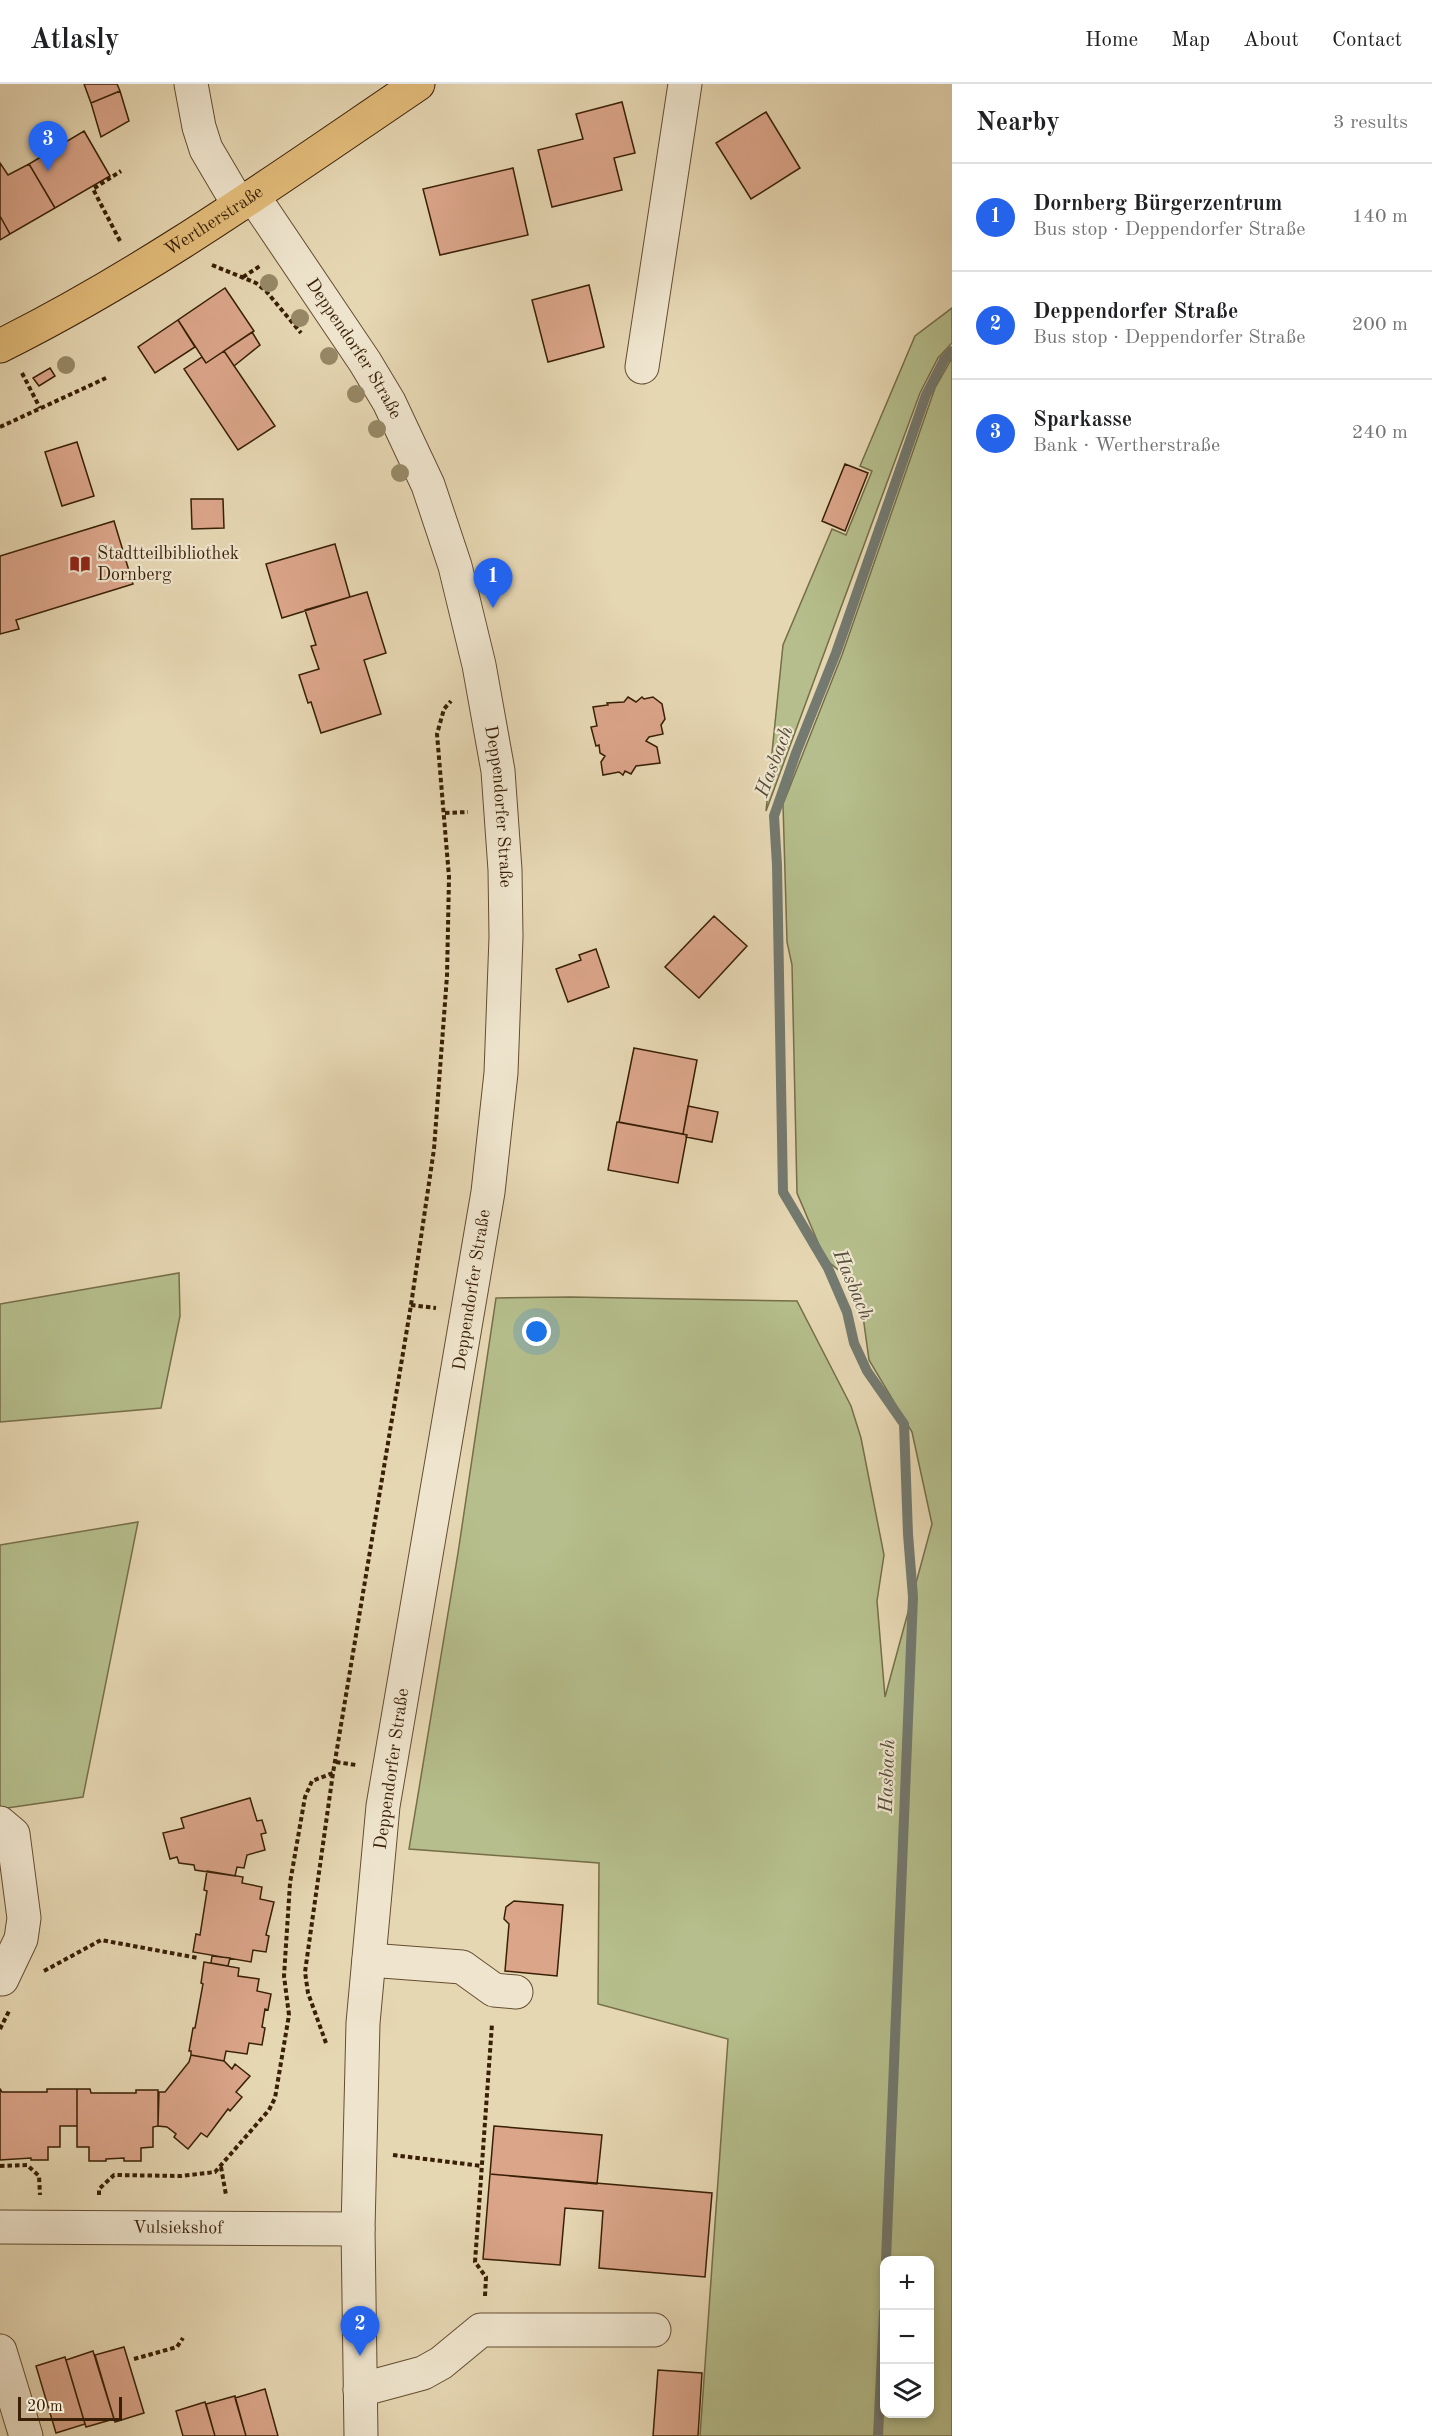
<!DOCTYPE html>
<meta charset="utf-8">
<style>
body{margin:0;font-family:"Old Standard TT",serif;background:#f2f2f2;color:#202124}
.controls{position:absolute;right:18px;bottom:18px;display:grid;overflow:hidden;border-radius:12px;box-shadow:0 3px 9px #0003}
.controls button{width:54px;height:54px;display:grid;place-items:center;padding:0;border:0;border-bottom:2px solid #e0e0e0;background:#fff;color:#202124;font:30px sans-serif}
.scale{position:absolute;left:18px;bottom:15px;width:104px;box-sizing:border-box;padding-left:6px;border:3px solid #381f05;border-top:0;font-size:16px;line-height:21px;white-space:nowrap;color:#381f05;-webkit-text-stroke:4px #efe5ce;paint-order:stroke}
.you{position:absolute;left:537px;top:1248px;width:21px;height:21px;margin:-15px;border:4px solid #fff;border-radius:50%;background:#1a73e8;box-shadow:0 0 0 9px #1a73e833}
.badge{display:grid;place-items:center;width:39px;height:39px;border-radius:50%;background:#2563eb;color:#fff;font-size:20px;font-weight:700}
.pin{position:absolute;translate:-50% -50px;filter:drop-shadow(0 2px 3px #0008)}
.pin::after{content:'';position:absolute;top:32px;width:21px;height:18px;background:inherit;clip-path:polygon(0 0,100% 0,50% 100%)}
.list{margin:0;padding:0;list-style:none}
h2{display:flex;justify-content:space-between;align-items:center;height:78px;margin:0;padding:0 24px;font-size:26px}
h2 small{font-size:20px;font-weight:400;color:#757577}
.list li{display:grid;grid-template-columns:39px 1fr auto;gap:18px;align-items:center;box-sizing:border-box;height:108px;padding:0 24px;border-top:2px solid #e0e0e0}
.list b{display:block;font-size:22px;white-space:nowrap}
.list p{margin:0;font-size:20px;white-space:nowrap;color:#757577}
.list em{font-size:20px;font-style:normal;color:#757577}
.icon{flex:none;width:33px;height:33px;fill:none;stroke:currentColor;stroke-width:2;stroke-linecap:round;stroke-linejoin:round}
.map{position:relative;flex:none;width:952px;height:2352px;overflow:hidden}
header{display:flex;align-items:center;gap:36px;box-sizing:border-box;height:84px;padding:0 30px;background:#fff;border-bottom:2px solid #e0e0e0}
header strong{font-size:28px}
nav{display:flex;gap:33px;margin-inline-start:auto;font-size:21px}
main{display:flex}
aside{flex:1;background:#fff}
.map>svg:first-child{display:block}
</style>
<header>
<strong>Atlasly</strong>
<nav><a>Home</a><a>Map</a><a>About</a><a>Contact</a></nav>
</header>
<main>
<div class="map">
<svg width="952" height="2352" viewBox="0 0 952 2352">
<rect width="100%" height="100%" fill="#e6d7b3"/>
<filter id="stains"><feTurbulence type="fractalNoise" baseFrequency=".00333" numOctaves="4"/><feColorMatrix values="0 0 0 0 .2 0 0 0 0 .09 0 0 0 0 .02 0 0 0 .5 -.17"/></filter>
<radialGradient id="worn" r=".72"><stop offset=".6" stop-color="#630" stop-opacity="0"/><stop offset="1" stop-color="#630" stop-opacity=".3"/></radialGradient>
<path fill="#b5be8c" stroke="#766e48" stroke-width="1.5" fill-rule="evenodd" d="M952 224V259L938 274 920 309 766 727 783 561 832 445 846 451 872 387 860 382 915 252Z
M952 274V2352H700L728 1955 598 1920 599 1779 409 1765 458 1469 496 1214 571 1213 797 1217 851 1322 861 1354 884 1471 877 1517 885 1613 932 1440 912 1348 869 1276 859 1203 825 1175 797 1109 792 881 787 858 783 720 842 571 935 304ZM884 2176H930V2330H884Z
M179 1189 180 1232 161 1324 0 1338V1220Z
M138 1438 83 1713 0 1725V1461Z"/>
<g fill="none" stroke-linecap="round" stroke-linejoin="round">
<path stroke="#747a70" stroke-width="10" d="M886 2176 913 1513 908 1450 904 1340 867 1287 854 1259 847 1228 828 1184 783 1108 777 781 774 732 796 669 836 569 926 311 944 276 952 267
M878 2352 884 2228"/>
</g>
<path fill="#dba58a" stroke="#381f05" stroke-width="1.5" d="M84 0H117L120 7 91 19Z
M120 7 129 37 101 53 91 19Z
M622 18 635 69 614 74 622 106 552 123 538 66 583 55 576 30Z
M766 28 800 84 751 115 716 59Z
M84 47 110 92 55 124 29 80Z
M0 79 8 91 29 80 55 124 10 150 0 132Z
M513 84 528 151 440 171 423 105Z
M0 132 10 150 0 156Z
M589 201 604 263 548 278 532 216Z
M225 204 254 247 206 279 178 236Z
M178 236 195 263 155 289 138 263Z
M252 248 260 261 234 282 224 267Z
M224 267 275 342 238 366 184 285 202 273 206 279Z
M50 284 55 292 39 302 33 294Z
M77 358 94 412 62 422 45 368Z
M845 380 868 389 845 447 822 437Z
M191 415H223L224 444 192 445Z
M114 437 133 500 16 536 19 545 0 550V472Z
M335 460 350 513 282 534 266 480Z
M367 508 386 569 364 576 381 630 321 649 311 618 308 619 299 591 319 585 311 562 316 561 305 526Z
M628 613 636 618 642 613 644 615 653 613 662 620 665 635 661 641 663 650 649 653 646 657 657 663 660 679 636 682 631 690 625 687 623 691 619 688 603 691 601 678 605 672 600 669 599 661 596 662 591 643 597 642 593 623 608 621 607 619 624 618Z
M714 832 747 862 699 914 665 883Z
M596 865 609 903 568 918 556 885 581 876 579 871Z
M634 964 697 976 683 1050 619 1038Z
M688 1022 718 1028 712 1058 686 1053 687 1051 683 1050Z
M617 1038 687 1051 678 1099 608 1086Z
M250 1714 257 1737 262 1736 266 1749 261 1750 265 1766 247 1771 244 1784 237 1783 235 1792 195 1786 194 1781 179 1779 177 1773 170 1775 163 1749 184 1744 181 1734Z
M207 1787 243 1793 242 1799 262 1803 260 1815 274 1818 266 1851 269 1852 266 1868 253 1866 251 1878 193 1868 196 1850 200 1851 207 1807 204 1806Z
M514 1817 563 1821 557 1892 505 1887 509 1840 504 1835 506 1823Z
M212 1872 230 1874 228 1882 211 1879Z
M204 1878 239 1884 238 1892 259 1895 257 1907 271 1910 268 1926 265 1925 262 1943 265 1944 262 1961 249 1959 247 1970 226 1967 224 1977 191 1971V1967H189L193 1944H195L203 1900 201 1899Z
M191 1971 224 1977 232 1985 235 1980 250 1992 236 2008 242 2013 230 2027 228 2025 207 2053 201 2049 188 2065 174 2053 176 2050 167 2043 158 2042 159 2008H165L189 1978Z
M0 2005 2 2008H47V2005H77V2042H60V2063H48V2076H31V2074L0 2076Z
M77 2005H90L91 2009H136V2006H158V2042L153 2043V2063L141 2064V2077H124V2074L106 2075V2077H89V2063H77Z
M494 2042 602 2051 597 2100 490 2090Z
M490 2090 712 2109 705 2193 599 2184 603 2127 565 2124 560 2181 483 2175Z
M124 2263 144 2329 115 2338 95 2271Z
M93 2267 114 2335 86 2343 66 2276Z
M65 2273 85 2340 56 2349 36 2282Z
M658 2286 702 2289 698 2352H653Z
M265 2305 278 2352H246L235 2314Z
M235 2312 246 2352H215L206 2320Z
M205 2318 215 2352H183L176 2327Z"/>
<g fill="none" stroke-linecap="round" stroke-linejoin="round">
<g stroke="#644d30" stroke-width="35">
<g id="minor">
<path d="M191 0 199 43 206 65 239 121"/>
<path id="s1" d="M253 112 365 278 389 318 428 401 455 482 479 581 498 687 505 786 506 853 501 989 488 1108 383 1722 363 1939 358 2145 361 2352"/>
<path d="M642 283 685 0"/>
<path d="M0 1739 13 1750 24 1834 21 1855 2 1895"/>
<path d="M369 1876 462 1883 494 1906 516 1908"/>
<path id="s2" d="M0 2143 358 2145"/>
<path d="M0 2267 26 2352"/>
<path d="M360 2306 423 2289 441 2279 481 2246H654"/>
</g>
</g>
<g stroke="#381f05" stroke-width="35">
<g id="major">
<path id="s3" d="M0 262C147 189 282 92 418 0"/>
</g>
</g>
<path stroke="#381f05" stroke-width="4" stroke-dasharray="4.5 3" stroke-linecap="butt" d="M120 157 93 105 121 87
M212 181 256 199 266 207 301 249
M243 193 260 182
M22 289 40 324
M0 343 106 294
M445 729 468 728
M411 1221 436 1224
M336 1678 356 1681
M44 1887 101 1856 198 1874
M0 1945 9 1927
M326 1959 308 1909 305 1888 333 1689 411 1221 434 1065 447 892 449 793 437 650 444 625 451 617
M393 2071 482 2082
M0 2082 27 2081 39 2092 40 2111
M221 2083 226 2111
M99 2111V2105L114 2091 181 2092 215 2088 269 2026 275 2014 289 1931 284 1892 290 1799 305 1713 312 1697 333 1689
M485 2212 486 2193 475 2178 492 1940
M134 2275 177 2263 183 2254"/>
<use href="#minor" stroke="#efe5ce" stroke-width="33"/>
<use href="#major" stroke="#e3bc7a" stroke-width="33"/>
</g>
<g fill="#978866">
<circle cx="269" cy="199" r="9"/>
<circle cx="300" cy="234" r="9"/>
<circle cx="329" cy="272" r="9"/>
<circle cx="66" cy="281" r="9"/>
<circle cx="356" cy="310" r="9"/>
<circle cx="377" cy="345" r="9"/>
<circle cx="400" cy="389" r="9"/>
</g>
<defs>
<g id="library-bare" transform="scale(1.62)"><path d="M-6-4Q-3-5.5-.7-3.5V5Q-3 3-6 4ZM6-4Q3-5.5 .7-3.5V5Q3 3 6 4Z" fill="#8f2418" stroke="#efe5ce" stroke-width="2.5" paint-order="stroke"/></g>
</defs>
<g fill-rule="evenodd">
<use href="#library-bare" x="80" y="480"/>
</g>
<g text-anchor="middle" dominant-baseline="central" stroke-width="4.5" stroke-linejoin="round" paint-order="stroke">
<g font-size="18" fill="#381f05" stroke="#efe5ce">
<text stroke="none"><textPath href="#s3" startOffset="248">Wertherstraße</textPath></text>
<text stroke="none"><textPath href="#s1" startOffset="183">Deppendorfer Straße</textPath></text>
<text stroke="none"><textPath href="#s1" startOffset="669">Deppendorfer Straße</textPath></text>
<text transform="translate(472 1206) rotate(-81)">Deppendorfer Straße</text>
<text transform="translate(392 1685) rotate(-82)">Deppendorfer Straße</text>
<text stroke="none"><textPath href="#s2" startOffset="178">Vulsiekshof</textPath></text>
</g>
<g font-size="18" fill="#381f05" stroke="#efe5ce" text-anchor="start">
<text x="97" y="470">Stadtteilbibliothek<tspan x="97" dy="21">Dornberg</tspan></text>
</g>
<g font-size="20" font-style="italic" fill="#564d3b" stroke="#efe5ce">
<text transform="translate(775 678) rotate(-69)">Hasbach</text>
<text transform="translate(852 1201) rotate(67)">Hasbach</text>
<text transform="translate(888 1692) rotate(-88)">Hasbach</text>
</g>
</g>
<rect width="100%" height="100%" filter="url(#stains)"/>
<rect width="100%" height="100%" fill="url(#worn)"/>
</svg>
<div class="controls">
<button>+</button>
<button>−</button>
<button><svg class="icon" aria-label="layers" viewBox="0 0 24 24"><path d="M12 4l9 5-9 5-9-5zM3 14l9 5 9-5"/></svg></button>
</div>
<div class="scale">20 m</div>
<div class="you"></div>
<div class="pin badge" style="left:493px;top:524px">1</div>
<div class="pin badge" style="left:360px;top:2272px">2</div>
<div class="pin badge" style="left:48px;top:87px">3</div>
</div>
<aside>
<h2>Nearby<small>3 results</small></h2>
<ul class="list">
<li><span class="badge">1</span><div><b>Dornberg Bürgerzentrum</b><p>Bus stop · Deppendorfer Straße</p></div><em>140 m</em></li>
<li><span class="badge">2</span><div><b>Deppendorfer Straße</b><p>Bus stop · Deppendorfer Straße</p></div><em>200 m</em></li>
<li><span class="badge">3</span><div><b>Sparkasse</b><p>Bank · Wertherstraße</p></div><em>240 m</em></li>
</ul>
</aside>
</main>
